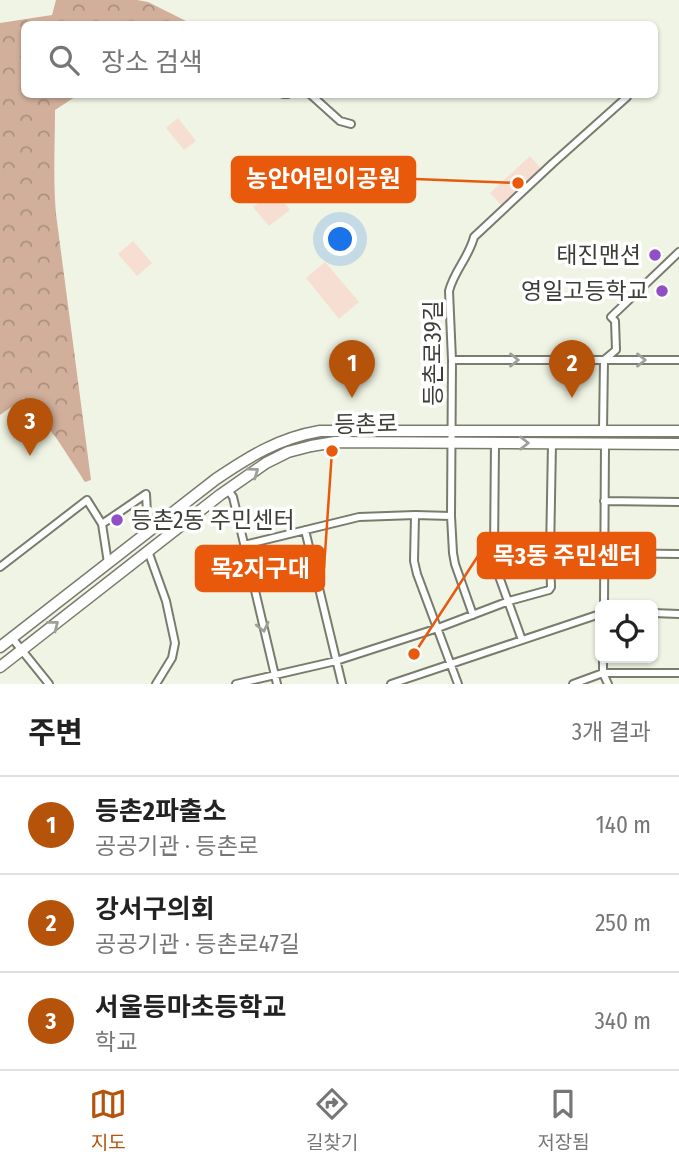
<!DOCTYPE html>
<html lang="ko">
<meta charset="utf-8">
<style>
body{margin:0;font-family:"Fira Sans Condensed","Noto Sans KR",sans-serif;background:#f6f6f6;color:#222}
.controls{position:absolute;right:21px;bottom:21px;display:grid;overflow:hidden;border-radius:10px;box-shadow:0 2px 5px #0004}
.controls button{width:63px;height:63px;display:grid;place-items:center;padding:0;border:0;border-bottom:2px solid #e0e0e0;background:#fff;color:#222;font:35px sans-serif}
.you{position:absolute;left:341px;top:240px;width:24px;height:24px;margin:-18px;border:5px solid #fff;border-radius:50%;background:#1a73e8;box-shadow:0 0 0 10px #1a73e833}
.badge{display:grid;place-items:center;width:46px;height:46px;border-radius:50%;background:#b45309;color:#fff;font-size:23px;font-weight:700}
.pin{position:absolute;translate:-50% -58px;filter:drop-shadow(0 2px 4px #0008)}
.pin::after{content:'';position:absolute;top:37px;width:24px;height:21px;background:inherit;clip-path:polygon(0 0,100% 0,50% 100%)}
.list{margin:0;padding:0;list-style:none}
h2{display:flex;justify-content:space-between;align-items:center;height:91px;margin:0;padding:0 28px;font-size:30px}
h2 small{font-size:23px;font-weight:400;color:#767676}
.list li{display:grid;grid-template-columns:46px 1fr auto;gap:21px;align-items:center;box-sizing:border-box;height:98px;padding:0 28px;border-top:2px solid #e0e0e0}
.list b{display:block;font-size:26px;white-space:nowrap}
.list p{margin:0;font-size:23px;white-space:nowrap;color:#767676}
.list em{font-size:23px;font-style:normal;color:#767676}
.icon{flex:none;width:38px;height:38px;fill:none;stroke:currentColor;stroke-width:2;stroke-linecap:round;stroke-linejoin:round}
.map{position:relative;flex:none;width:679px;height:684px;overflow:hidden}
.search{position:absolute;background:#fff;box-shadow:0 2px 5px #0004;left:21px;right:21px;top:21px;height:77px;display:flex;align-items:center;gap:18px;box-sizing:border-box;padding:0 24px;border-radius:10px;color:#767676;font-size:26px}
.sheet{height:385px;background:#fff}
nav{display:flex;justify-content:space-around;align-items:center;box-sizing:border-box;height:98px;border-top:2px solid #e0e0e0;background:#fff;font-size:19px;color:#767676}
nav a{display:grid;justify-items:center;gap:4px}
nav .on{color:#b45309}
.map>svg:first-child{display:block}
</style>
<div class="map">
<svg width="679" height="684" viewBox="0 0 679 684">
<defs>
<pattern id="forest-crowns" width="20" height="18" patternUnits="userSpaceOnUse" patternTransform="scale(1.75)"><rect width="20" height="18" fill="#d1af9b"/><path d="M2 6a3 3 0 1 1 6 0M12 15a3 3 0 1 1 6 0" fill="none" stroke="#ab907f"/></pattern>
</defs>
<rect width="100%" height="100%" fill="#eff4e4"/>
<path fill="url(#forest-crowns)" d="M56 0H137L148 2 188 22 185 24H24V94L78 95 55 110C55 145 53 179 56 214L91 480 85 482 57 439 24 398 0 415V23L52 15Z"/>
<path fill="#f6dfd2" d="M178 118 196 141 184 150 166 128Z
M530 156 545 173 506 210 490 193Z
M274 190 290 210 269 226 253 207Z
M133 241 152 263 137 276 118 254Z
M325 262 359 302 339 319 306 278Z"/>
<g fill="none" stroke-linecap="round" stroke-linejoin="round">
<g stroke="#787c6d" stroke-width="10">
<path id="street" d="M283 94H288
M310 94 340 121 351 124
M452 360H679
M603 430 604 360 616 350 615 321 611 317 679 252
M495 443 494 552 496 568 522 640
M228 490 233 497 277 684
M604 501 679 502
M415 515 414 561 417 574 458 684
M102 524 108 563
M305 530 342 684
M244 545 359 517 415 515 451 516
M148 551 166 601 175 643 172 658 156 684
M494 552 550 555 605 556
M604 553 679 554
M0 567 87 500 102 524 146 494 147 513 156 526
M604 605 605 443
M653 613 679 614
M473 615 455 564 453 553 451 516 452 360 449 291C454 271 469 257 474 237L553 163 627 97
M12 638 49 684
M603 658V673L608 684
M236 684 336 661 438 628 509 601 549 590 551 587 550 555 552 443
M391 684 600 614
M573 684 603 673H679"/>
</g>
<g stroke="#787c6d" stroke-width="13">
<path id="secondary" d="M0 647 216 479C250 456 279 438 320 431H679
M0 667 220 495 266 463 288 452 311 446 335 442 679 444"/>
</g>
<use href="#street" stroke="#fff" stroke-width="6"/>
<use href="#secondary" stroke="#fff" stroke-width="10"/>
</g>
<defs><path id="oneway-chevron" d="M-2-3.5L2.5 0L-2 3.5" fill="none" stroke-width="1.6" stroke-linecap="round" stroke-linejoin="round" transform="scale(1.75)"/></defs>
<g stroke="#9e9e9b">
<use href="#oneway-chevron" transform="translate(514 360)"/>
<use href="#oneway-chevron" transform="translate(641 360)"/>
<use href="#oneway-chevron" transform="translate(524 443)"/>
<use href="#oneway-chevron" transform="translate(254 472) rotate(-35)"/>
<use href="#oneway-chevron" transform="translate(54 625) rotate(-38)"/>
<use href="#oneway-chevron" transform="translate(263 627) rotate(77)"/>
</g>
<g fill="#904fc5" stroke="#fff" stroke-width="2.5">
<circle cx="655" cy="255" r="7"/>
<circle cx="662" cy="291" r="7"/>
<circle cx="117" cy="520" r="7"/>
</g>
<g text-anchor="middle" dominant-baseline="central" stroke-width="7" stroke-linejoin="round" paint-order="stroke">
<g font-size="23" fill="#3c3e37" stroke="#fff" text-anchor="end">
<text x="641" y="255">태진맨션</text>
<text x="648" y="291">영일고등학교</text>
<text x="131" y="520" text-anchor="start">등촌2동 주민센터</text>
</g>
<g font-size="23" fill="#3c3e37" stroke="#fff">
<text transform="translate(433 353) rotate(-90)">등촌로39길</text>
<text transform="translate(366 424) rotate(-1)">등촌로</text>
</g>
</g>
<path fill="none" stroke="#e8590c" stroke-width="2.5" d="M518 183L415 179M414 654L478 556M332 451L324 568"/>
<g fill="#e8590c" stroke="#fff" stroke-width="2.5">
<circle cx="518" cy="183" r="7"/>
<circle cx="414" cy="654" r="7"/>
<circle cx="332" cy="451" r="7"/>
</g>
<g fill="#e8590c" stroke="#e8590c" stroke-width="2.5">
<rect x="232" y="157" width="183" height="45" rx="7"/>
<rect x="478" y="533" width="177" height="45" rx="7"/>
<rect x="196" y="546" width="128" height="45" rx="7"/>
</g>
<g font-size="24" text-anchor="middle" font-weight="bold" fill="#fff">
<text x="323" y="187">농안어린이공원</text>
<text x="567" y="564">목3동 주민센터</text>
<text x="260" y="577">목2지구대</text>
</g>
</svg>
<div class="controls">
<button><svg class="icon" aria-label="locate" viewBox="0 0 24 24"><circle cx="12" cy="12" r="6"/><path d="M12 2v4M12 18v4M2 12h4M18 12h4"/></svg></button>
</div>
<div class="you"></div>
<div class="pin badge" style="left:352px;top:398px">1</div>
<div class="pin badge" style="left:572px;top:398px">2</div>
<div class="pin badge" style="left:30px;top:456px">3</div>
<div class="search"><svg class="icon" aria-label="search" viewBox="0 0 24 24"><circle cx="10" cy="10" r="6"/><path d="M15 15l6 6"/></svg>장소 검색</div>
</div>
<section class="sheet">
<h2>주변<small>3개 결과</small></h2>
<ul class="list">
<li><span class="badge">1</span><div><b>등촌2파출소</b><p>공공기관 · 등촌로</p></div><em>140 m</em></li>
<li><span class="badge">2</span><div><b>강서구의회</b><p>공공기관 · 등촌로47길</p></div><em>250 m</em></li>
<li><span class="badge">3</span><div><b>서울등마초등학교</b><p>학교</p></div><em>340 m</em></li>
</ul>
</section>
<nav>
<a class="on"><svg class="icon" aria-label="map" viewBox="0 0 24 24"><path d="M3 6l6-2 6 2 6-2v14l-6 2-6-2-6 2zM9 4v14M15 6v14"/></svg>지도</a>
<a><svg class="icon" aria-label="directions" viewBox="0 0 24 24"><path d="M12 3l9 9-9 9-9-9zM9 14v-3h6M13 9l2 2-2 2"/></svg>길찾기</a>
<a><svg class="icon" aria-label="saved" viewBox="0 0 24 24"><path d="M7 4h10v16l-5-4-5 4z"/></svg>저장됨</a>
</nav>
